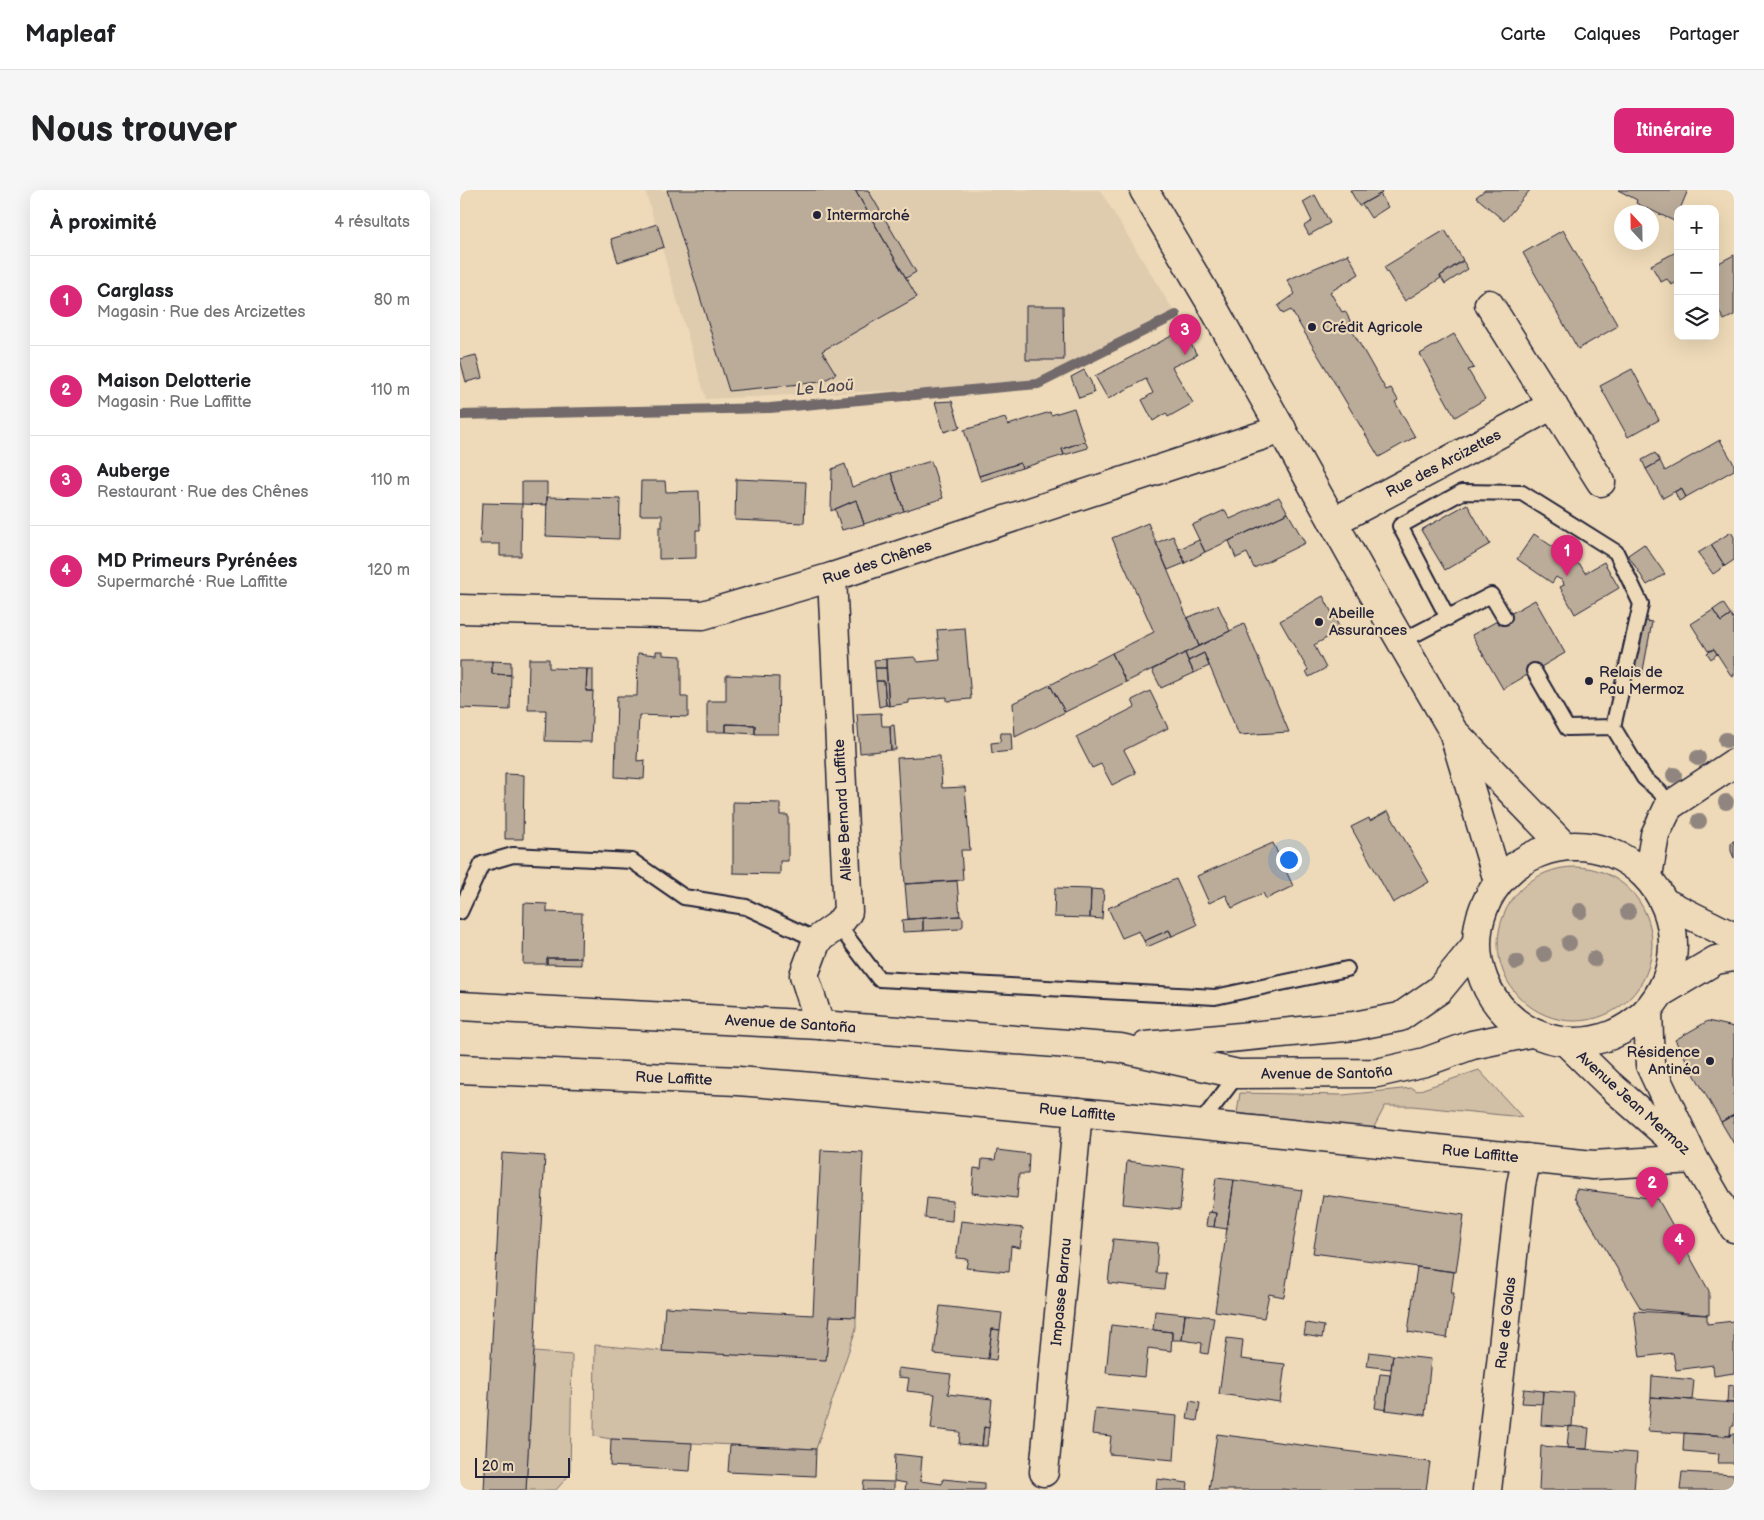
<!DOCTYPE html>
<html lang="fr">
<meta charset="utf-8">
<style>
body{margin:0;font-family:"Balsamiq Sans",sans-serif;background:#f6f6f6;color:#202124}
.controls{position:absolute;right:15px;top:15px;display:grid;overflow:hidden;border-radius:10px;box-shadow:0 5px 20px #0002}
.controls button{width:45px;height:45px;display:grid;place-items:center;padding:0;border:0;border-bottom:1px solid #e0e0e0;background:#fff;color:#202124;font:25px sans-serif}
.compass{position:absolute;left:1154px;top:15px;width:45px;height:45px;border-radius:50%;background:#fff;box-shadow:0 5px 20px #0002;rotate:338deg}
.scale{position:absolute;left:15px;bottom:12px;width:95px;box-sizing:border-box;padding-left:5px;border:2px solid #22223b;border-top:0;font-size:14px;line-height:18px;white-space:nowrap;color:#22223b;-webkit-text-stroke:4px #eedab8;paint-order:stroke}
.you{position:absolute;left:828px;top:669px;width:18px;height:18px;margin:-12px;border:4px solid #fff;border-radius:50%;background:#1a73e8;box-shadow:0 0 0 8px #1a73e833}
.badge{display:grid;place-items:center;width:32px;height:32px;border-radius:50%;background:#db2777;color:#fff;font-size:16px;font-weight:700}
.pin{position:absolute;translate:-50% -41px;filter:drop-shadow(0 1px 2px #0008)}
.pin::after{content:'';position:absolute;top:26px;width:18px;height:15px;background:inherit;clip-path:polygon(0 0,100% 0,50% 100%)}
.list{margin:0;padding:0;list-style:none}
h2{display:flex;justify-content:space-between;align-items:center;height:65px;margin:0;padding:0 20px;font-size:21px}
h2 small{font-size:16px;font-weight:400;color:#757577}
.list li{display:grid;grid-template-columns:32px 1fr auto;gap:15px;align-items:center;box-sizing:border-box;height:90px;padding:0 20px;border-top:1px solid #e0e0e0}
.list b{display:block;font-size:19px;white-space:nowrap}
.list p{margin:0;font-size:16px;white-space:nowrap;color:#757577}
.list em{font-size:16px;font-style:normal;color:#757577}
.icon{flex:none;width:28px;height:28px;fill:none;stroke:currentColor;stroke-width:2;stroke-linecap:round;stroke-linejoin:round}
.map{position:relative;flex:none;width:1274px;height:1300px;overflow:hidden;border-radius:10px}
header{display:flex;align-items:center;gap:30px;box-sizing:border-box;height:70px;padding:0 25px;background:#fff;border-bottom:1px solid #e0e0e0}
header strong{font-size:24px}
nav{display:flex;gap:28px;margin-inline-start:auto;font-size:18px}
.intro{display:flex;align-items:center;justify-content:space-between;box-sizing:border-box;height:120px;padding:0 30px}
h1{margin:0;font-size:35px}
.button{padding:12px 22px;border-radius:10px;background:#db2777;color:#fff;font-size:18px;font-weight:700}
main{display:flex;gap:30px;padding:0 30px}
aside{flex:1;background:#fff;border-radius:10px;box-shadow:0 5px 20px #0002}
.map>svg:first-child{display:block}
</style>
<header>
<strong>Mapleaf</strong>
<nav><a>Carte</a><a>Calques</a><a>Partager</a></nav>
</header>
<div class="intro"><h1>Nous trouver</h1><a class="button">Itinéraire</a></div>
<main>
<aside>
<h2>À proximité<small>4 résultats</small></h2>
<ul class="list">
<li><span class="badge">1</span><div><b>Carglass</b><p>Magasin · Rue des Arcizettes</p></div><em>80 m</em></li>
<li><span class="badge">2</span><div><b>Maison Delotterie</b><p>Magasin · Rue Laffitte</p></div><em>110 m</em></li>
<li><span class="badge">3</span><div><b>Auberge</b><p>Restaurant · Rue des Chênes</p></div><em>110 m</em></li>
<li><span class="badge">4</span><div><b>MD Primeurs Pyrénées</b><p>Supermarché · Rue Laffitte</p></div><em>120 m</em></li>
</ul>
</aside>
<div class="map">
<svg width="1274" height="1300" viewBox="0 0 1274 1300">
<rect width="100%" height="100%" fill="#eedab8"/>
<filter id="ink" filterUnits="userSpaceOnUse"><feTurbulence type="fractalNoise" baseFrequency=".02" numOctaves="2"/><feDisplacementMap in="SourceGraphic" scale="10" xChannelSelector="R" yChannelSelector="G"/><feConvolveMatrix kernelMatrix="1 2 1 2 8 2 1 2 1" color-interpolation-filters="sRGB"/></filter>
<g filter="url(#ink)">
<path fill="#dfccaf" d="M185 0H640L716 125 580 194 246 209Z"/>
<path fill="#d1bfa6" stroke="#7a7070" d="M1038 754a77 77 0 1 1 154 0a77 77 0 1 1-154 0Z
M1019 880 1062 927 952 916H925L913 939 777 923 780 903 883 905 952 898 957 901Z
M370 1126 396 1127V1139L356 1259 151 1249 134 1246 135 1155 202 1161 366 1170Z
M74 1162 112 1165 110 1284 96 1300H66Z"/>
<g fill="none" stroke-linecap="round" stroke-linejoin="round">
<path stroke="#71696b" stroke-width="10" d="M0 225 310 218 578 194 716 125"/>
</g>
<path fill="#bbac99" stroke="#22223b" d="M207 0H395L457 107 362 161 376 184 361 192 269 201Z
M395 0H408L456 82 446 88Z
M890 0H920L922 3 899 16Z
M1025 0H1070L1044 31 1016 7Z
M1158 0H1228L1220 19H1218L1214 31 1176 13 1177 10Z
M920 4 928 17 911 28 902 14Z
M855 5 870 33 849 45 844 36 852 31 843 12Z
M197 34 204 57 158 72 151 49Z
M985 40 1003 70 980 86 981 88 945 111 924 77Z
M1103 40 1158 136 1118 159 1063 63Z
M1218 61V91L1212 95 1207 89 1201 92 1191 75Z
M888 64 899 84 870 102 882 122 885 121 892 134 889 135 926 200 931 198 938 210 935 212 955 247 919 267 831 120 823 124 818 116 835 104 827 90Z
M1274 65V125L1264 130 1255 114V75Z
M1003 71 1008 79 985 94 980 86Z
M566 116H603L604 170H566Z
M723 140 737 165 712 177 733 213 708 227 706 223 693 231 682 210 693 203 686 189 648 209 635 186Z
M994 144 1014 178 1008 180 1025 209 995 227 960 164Z
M16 165 22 188 6 192 0 169Z
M1172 179 1199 230 1168 247 1140 196Z
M624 180 631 192 634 203 619 208 611 187Z
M492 211 500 237 484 242 475 212Z
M614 218 625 251 602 259 604 265 562 278 560 273 519 286 504 240 545 228 548 235 590 222 591 225Z
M1260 250 1274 274V280L1226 307 1221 298 1203 308 1186 279 1200 271 1205 281Z
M625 251 628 258 604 265 602 259Z
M1195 263 1200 271 1186 279 1182 270Z
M471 271 483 308 444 321 431 283Z
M560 273 562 278 521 291 519 286Z
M385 274 392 297 431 283 444 321 404 334 396 310 371 321 372 279Z
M276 289 346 292 344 333 275 330Z
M181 291H205L206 302 239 301 240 340H236V368L199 369V337H202V325H180Z
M62 292H87V315L62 314Z
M1221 298 1226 307 1219 311 1215 302Z
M87 307 160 309 159 349 86 346Z
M819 307 828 323 745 362 732 335 765 320 770 329Z
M396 310 404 334 382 340 375 319Z
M22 313 62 314 61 366H40V354H20Z
M1007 314 1030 354 985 380 961 340Z
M828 323 845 353 794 378 787 363 776 368 769 351Z
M688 333 739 456 666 492 652 463 694 442 652 348Z
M1271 342 1274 347V370L1265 376 1251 355Z
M1074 344 1121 376 1125 383 1144 372 1159 398 1115 424 1100 397 1104 395 1103 391 1096 387 1092 393 1057 369Z
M713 346 725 373 708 380 696 353Z
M739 350 745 362 725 373 719 359Z
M1184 354 1205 384 1187 395 1168 365Z
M1251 355 1265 376 1253 384 1238 363Z
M863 406 881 440 854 455 866 478 849 487 846 481 848 480 820 431Z
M1075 410 1105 463 1043 499 1012 445Z
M1263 413 1271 425 1261 432 1253 420Z
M758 415 770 441 739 456 727 428Z
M1253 420 1261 432 1271 425 1274 430V486L1272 487 1254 459 1248 461 1231 434Z
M1168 428 1192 432 1182 486 1158 482Z
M784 434 829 542 779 545 744 463 728 471 725 463Z
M505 438 511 509 487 511V507L449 510V513L429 516 426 469 454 467 458 472 480 470 477 440Z
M1254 459 1257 464 1251 469 1247 463Z
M196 461H203V465L221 466V507H228V527L179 525 177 571 185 570 184 589 155 587 157 506H177L178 463 196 465Z
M652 463 666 492 605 522 590 495Z
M725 463 734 483 701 498 692 480Z
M744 463 749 476 734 483 728 471Z
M69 469H89V478L127 479 126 501H133L131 552 85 551 86 520H68Z
M426 469V478H415L414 470Z
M0 471H32V484L51 485 50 520 0 518Z
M32 471 51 472V485L32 484Z
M415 478H426L429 516 426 515 424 491H416Z
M127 479H133V501H126Z
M266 485 319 487 318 544H295V535L266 534V542H247V511H266Z
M416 491H424L426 515 419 517Z
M590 495 605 522 555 547 553 513Z
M690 501 708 538 664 560 676 583 652 595 641 574 632 578 616 547 675 517 672 510Z
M421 523 422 536H430L431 560 400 563 397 524Z
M266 534 295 535V544L266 542Z
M434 535 436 560H431L430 536Z
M541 543H551L552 561 532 563 531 553 540 552Z
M480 566 482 598 505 597 510 660H501L503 690 445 694 437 568Z
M45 584 64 585 63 649H45Z
M273 612 320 613V625H328V671H320V684L273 683Z
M928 621 969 692 933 713 891 637 909 628 910 631Z
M1273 651H1274V668L1271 661V654Z
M813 653 833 696 806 709 803 703 772 718 766 705 749 713 737 686Z
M716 689 737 735 712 746 709 740 684 751 679 741 662 748 648 718Z
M497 691 500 726 448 729 445 694Z
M595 698 631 699 630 728 594 727Z
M631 699 644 700 642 729 630 728Z
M64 713 87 714V722L122 723 121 768H87V774H63Z
M500 726 503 728V736L499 739 463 741V728Z
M463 728V741L443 742 442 730Z
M709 740 712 746 687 757 684 751Z
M87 768H121V775L87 774Z
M1248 831 1274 837V925L1261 932 1215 850Z
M1274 925V954L1261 932Z
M361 960 403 962 396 1127 370 1126 366 1170 202 1161 205 1117 353 1125Z
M537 960 569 964 568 984H559L557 1008 512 1003 514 978 521 979 522 969 535 970Z
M42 963 85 966 66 1300H24Z
M667 971 724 978 720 1020 663 1014Z
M756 988 774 990 767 1039 754 1037 756 1023 751 1022Z
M774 990 842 1000 824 1107 809 1104 804 1128 755 1121Z
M1116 999 1198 1009 1249 1101V1125L1181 1119 1115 1007Z
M863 1005 1004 1025 996 1082 853 1063Z
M467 1008 493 1011 492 1031 465 1028Z
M748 1022 756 1023 754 1037 746 1036Z
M501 1031 563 1038 560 1058 551 1056 549 1082 506 1078 508 1069 496 1068Z
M653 1049 698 1053 696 1083H706L704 1099 648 1093Z
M957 1077 994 1082 991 1103H994L987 1148 948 1142Z
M480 1116 542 1123 540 1140 532 1139 528 1169 474 1164Z
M695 1121 725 1124 722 1150H712V1142L693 1140Z
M1174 1121 1247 1125V1134L1274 1131V1183L1254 1186 1253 1175 1216 1180 1213 1163 1180 1167Z
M725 1124 754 1127 748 1164 741 1163 742 1153 722 1150Z
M846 1133 864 1136 862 1148 844 1145Z
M651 1135 712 1142 711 1161 688 1158 685 1187 646 1183Z
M532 1139 540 1140 536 1170 528 1169Z
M767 1148 783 1150 781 1169 825 1174 820 1212 759 1204Z
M909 1162 933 1165 931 1179 907 1176Z
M933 1165 971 1169 965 1225 926 1220Z
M438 1178 491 1184 488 1204 532 1209 529 1238 524 1237 522 1256 499 1254 500 1242 471 1239 475 1204 447 1201 449 1188 438 1187Z
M920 1184 930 1185 926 1220 915 1218Z
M1192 1186 1234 1190 1232 1210 1191 1207Z
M1274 1195V1213H1267L1268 1196Z
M1064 1199 1083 1201 1082 1214 1062 1213Z
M1083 1201 1114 1203 1112 1237 1081 1235Z
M1191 1207 1274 1213V1236H1271L1270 1246 1188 1241Z
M730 1211 740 1213 737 1231 727 1229Z
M635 1218 717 1226 714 1270 649 1264 651 1246 632 1244Z
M1109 1236 1129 1238 1127 1259 1107 1258Z
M524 1237 529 1238 527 1256H522Z
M1224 1243 1270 1246V1244H1274V1273H1258L1259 1264 1223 1261Z
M757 1244 970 1272 966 1300H832L822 1299V1300H749Z
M151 1249 232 1253 230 1281 150 1276Z
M270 1255 356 1259 355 1286 268 1282Z
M1081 1256 1177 1263 1174 1300H1079Z
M435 1264 462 1267 460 1291 482 1294 483 1289 524 1293V1300H445L446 1293 434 1291Z
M1222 1282 1274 1285V1300H1220Z
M697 1289 728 1293 727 1300H696Z
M404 1291 434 1292V1300H403Z"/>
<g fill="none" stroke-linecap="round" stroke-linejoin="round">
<g stroke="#22223b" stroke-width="18">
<path id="lane" d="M988 428 940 336 1002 302 1062 303 1156 362 1181 414 1153 537 1184 588 1200 602 1209 616
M942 451 1031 405 1044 427
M1074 481 1107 538 1153 537
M0 722 22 674 53 665 172 671 224 707 286 717 357 750
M378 735 419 789 755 807 887 779
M739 935 778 884"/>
</g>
<g stroke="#22223b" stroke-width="31">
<g id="street">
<path d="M1029 114 1141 292"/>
<path id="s1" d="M873 332 1093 215"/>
<path id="s2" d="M0 419 243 425 372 387 822 239"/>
<path d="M1188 686 1195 645 1209 616 1274 573"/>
<path d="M360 835 344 785 357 750 378 735 388 722 372 387"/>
<path id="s3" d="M0 879 278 891 341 896 618 922 1133 975 1234 969"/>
<path id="s4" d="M584 1282 618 922"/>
<path id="s5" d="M1027 1300 1061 994 1067 968"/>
</g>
</g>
<g stroke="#22223b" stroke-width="31">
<g id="secondary">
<path d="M684 0 748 108 909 396 993 541 1038 691"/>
<path d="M997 545 1104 656"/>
<circle cx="1115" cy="754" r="98"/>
<path d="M1206 713 1274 747"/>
<path d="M1202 802 1256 770 1274 767"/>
<path id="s6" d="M0 816 360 835 660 858 778 884 917 883 965 872 1012 855 1070 843"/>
<path d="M1188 821 1190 875 1234 969 1274 1038"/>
<path d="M1107 853 1150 895 1225 961"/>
<path d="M686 856 894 836 940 827 979 800 1016 755"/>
</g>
</g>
<use href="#lane" stroke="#eedab8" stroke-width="14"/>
<use href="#street" stroke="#eedab8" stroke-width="28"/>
<use href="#secondary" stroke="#eedab8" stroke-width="28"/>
</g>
<g fill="#91867f">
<circle cx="1266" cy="550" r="8"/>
<circle cx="1238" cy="568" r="8"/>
<circle cx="1214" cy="585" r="8"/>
<circle cx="1266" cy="612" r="8"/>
<circle cx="1239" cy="631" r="8"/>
<circle cx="1120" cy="721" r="8"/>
<circle cx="1168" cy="722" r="8"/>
<circle cx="1109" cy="753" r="8"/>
<circle cx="1084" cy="764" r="8"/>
<circle cx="1134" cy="769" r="8"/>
<circle cx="1056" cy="772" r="8"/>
</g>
</g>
<g fill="#22223b" stroke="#eedab8" stroke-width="2">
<circle cx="357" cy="25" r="5"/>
<circle cx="852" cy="137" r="5"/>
<circle cx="859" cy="432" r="5"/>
<circle cx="1129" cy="491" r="5"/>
<circle cx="1250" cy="871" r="5"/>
</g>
<g text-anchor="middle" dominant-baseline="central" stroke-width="4.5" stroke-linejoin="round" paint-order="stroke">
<g font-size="15" fill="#22223b" stroke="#eedab8" text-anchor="start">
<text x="367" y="25">Intermarché</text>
<text x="862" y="137">Crédit Agricole</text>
<text x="869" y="423">Abeille<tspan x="869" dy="17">Assurances</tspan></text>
<text x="1139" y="482">Relais de<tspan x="1139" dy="17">Pau Mermoz</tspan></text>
<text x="1240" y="862" text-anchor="end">Résidence<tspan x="1240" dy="17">Antinéa</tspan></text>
</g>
<g font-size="15" fill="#22223b" stroke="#eedab8">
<text stroke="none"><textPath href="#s1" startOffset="125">Rue des Arcizettes</textPath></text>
<text stroke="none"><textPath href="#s2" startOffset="425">Rue des Chênes</textPath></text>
<text transform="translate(383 620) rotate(-93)">Allée Bernard Laffitte</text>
<text stroke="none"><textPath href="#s6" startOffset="331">Avenue de Santoña</textPath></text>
<text stroke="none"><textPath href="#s6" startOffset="871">Avenue de Santoña</textPath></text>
<text stroke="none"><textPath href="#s3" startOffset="214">Rue Laffitte</textPath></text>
<text transform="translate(1173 913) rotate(42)">Avenue Jean Mermoz</text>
<text stroke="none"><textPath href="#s3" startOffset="619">Rue Laffitte</textPath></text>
<text stroke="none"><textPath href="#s3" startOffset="1024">Rue Laffitte</textPath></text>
<text stroke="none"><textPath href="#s4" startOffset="181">Impasse Barrau</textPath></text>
<text stroke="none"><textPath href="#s5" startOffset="168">Rue de Galas</textPath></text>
</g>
<g font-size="16" font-style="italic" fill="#4a4653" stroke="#eedab8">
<text transform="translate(365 198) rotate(-5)">Le Laoü</text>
</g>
</g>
</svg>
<div class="controls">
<button>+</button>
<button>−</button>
<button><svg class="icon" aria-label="layers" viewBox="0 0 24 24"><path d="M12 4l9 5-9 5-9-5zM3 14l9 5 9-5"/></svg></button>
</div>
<svg class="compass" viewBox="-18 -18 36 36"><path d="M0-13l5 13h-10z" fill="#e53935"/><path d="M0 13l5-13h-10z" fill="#757577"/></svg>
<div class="scale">20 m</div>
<div class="you"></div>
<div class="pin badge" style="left:1107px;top:386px">1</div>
<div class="pin badge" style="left:1192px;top:1018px">2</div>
<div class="pin badge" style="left:725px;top:165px">3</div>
<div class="pin badge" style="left:1219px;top:1075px">4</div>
</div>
</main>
